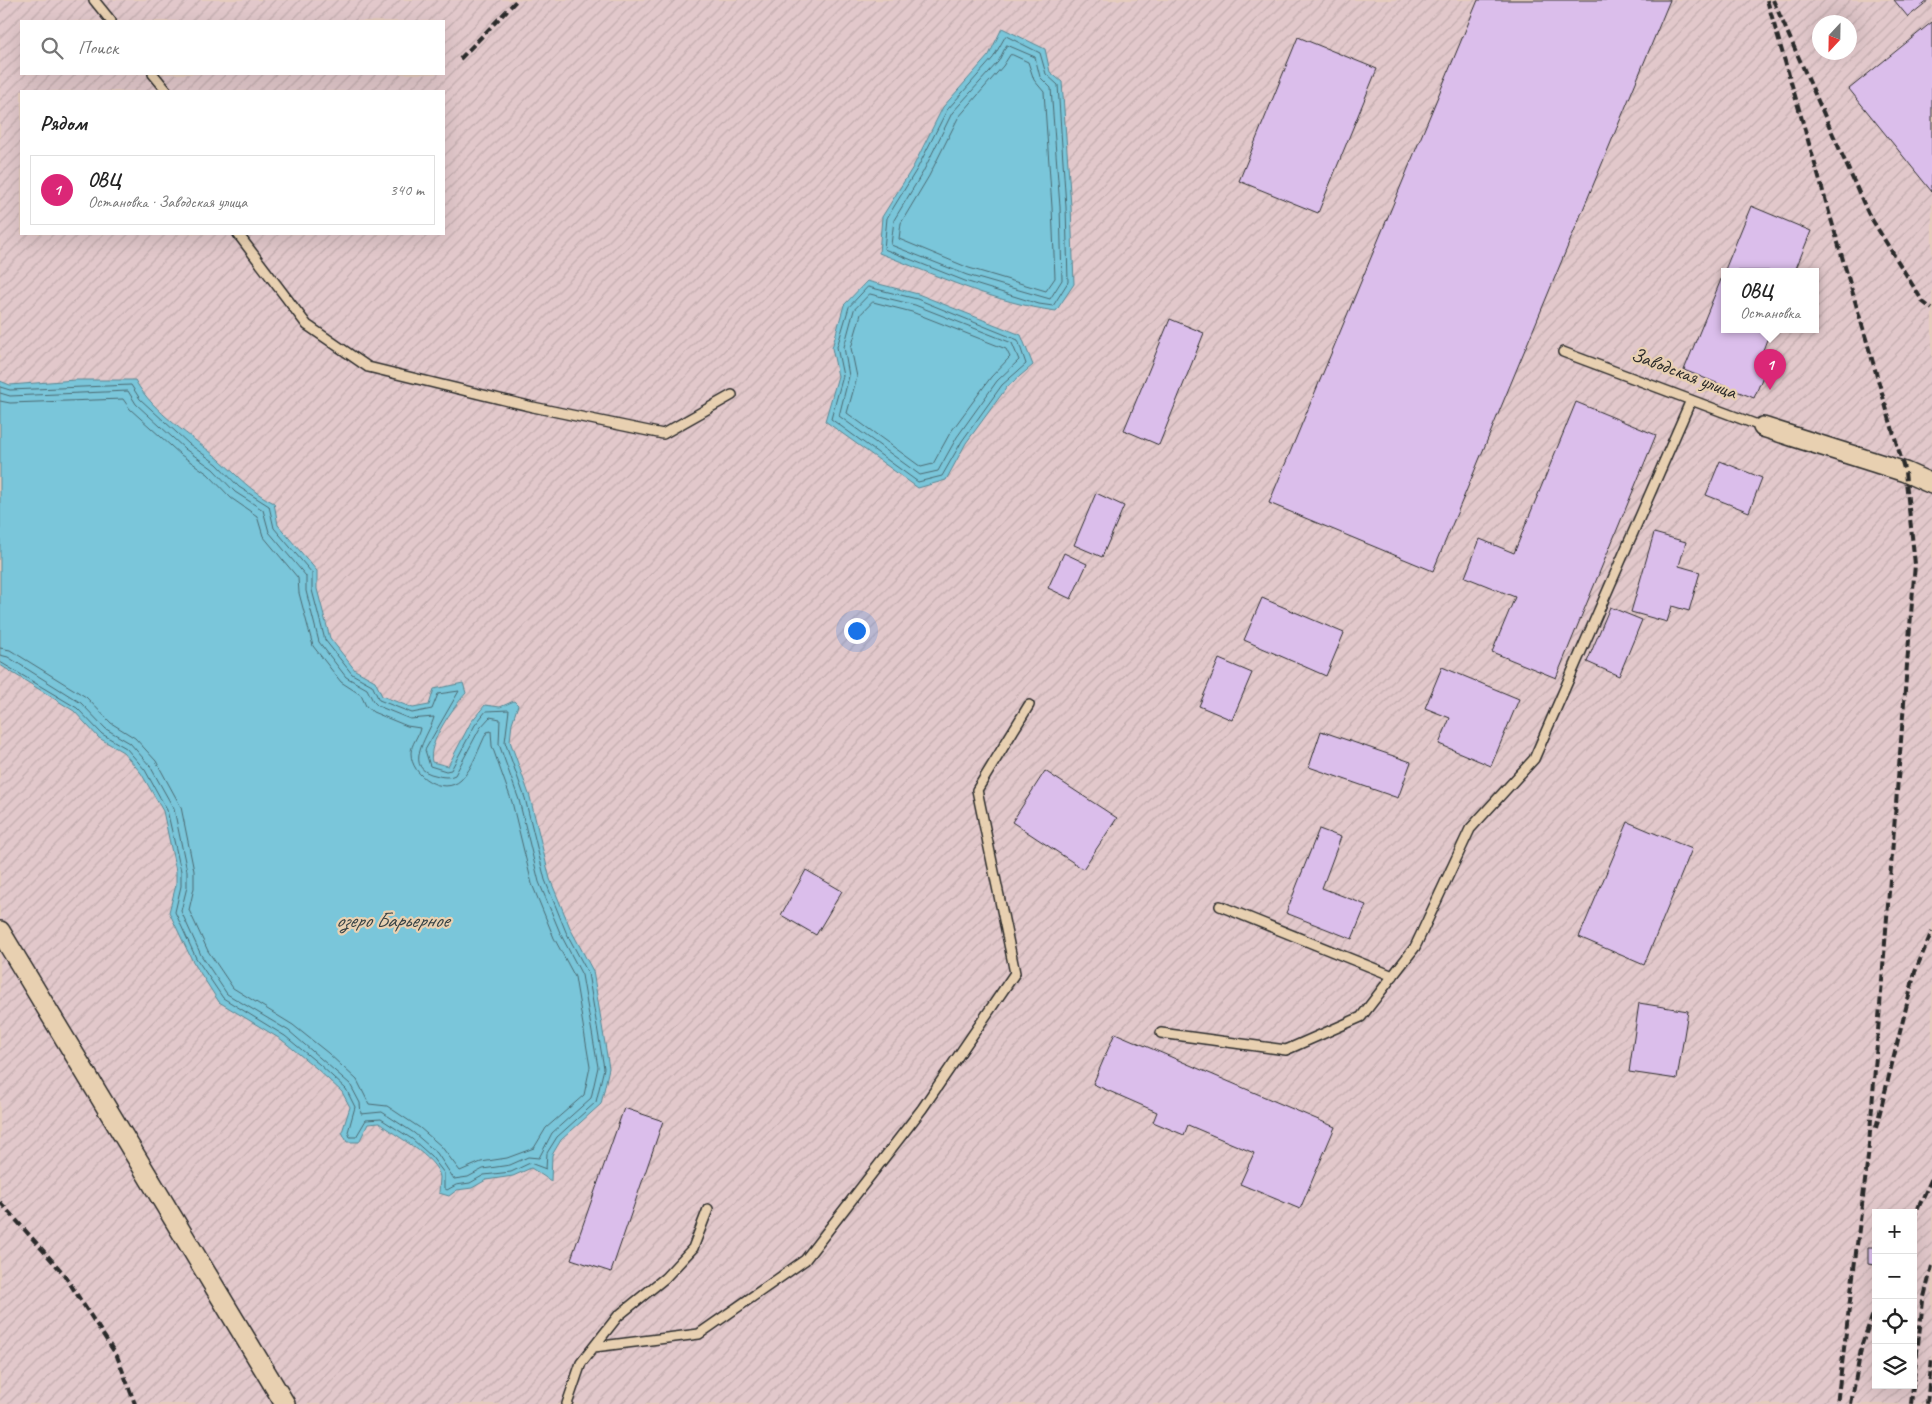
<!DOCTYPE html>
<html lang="ru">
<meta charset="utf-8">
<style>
body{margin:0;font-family:Caveat,sans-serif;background:#f2f2f2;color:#222}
.controls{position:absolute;right:15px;bottom:15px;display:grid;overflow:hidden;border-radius:0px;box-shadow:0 5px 20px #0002}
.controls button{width:45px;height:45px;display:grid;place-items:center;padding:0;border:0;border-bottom:1px solid #e0e0e0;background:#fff;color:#222;font:25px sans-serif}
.compass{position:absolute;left:1812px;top:15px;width:45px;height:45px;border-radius:50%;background:#fff;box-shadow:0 5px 20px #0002;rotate:202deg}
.you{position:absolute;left:856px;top:630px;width:18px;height:18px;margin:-12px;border:4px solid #fff;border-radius:50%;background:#1a73e8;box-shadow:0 0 0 8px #1a73e833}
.badge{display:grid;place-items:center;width:32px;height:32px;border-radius:50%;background:#db2777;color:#fff;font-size:16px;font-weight:700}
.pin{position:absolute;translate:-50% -41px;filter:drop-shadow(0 1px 2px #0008)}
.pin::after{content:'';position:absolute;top:26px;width:18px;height:15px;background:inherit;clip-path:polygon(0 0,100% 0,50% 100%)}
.popup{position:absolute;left:1721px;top:268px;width:98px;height:65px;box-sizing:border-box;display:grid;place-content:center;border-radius:0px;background:#fff;filter:drop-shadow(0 1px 4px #0005);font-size:16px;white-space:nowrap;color:#767676}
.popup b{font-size:19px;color:#222}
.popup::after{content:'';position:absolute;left:50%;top:100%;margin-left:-10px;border:10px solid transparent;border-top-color:#fff}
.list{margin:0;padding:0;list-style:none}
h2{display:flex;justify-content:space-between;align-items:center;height:65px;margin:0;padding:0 20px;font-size:21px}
h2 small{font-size:16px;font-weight:400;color:#767676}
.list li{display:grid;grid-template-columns:32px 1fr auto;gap:15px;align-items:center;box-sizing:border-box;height:70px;margin:0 10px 10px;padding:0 10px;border:1px solid #e0e0e0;border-radius:0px}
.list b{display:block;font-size:19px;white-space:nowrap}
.list p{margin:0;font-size:16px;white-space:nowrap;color:#767676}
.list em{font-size:16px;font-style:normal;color:#767676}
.icon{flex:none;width:28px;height:28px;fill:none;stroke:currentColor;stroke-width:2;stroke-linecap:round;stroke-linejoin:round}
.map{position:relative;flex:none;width:1932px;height:1404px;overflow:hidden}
.search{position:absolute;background:#fff;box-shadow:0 5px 20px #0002;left:20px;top:20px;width:425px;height:55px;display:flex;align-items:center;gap:12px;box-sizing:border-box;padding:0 18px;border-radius:0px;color:#767676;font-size:19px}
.panel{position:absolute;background:#fff;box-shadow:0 5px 20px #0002;left:20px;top:90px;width:425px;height:145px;border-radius:0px}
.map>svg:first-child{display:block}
</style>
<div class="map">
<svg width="1932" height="1404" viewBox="0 0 1932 1404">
<defs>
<pattern id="industrial-furrows" width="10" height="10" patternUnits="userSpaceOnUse" patternTransform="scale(1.25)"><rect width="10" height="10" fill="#e2c8cb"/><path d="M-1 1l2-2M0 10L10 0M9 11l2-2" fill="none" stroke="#c2acae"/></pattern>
</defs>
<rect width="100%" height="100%" fill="#e5ccbd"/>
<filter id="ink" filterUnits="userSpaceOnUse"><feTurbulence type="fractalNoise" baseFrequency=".02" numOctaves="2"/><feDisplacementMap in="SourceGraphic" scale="10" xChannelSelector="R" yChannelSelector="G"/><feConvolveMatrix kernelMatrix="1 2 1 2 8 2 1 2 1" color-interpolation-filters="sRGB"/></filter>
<g filter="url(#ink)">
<path fill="url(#industrial-furrows)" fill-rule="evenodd" d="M0 0H1932V1404H0ZM21 21H444V74H21ZM1820 22H1850V52H1820ZM21 91H444V234H21ZM1725 271H1815V329H1725ZM1876 1213H1913V1385H1876Z"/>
<path fill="#7ac6da" stroke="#5a8894" d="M1002 28 1045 49 1050 72 1062 82 1071 206 1074 284 1056 311C995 303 936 275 879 253L882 217 913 167 943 107 989 55Z
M867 281 918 294 1021 335 1033 365 1007 387 966 443 946 480 918 488 825 421 838 376 832 348 844 305Z
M75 380H135C154 414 191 435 220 460 239 477 250 491 274 503L278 525 317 571V589L330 638 355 670 375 681 382 696 413 708 429 705 434 689 463 683 466 693C453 708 427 743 432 762L448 766 471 722 485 705 500 707 514 701 518 705 512 723 510 741 530 797 550 879 571 930 593 971 609 1068 601 1104 561 1140 552 1155 551 1181 531 1168 513 1176 486 1180 472 1188 457 1190 449 1196 439 1193C439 1188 440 1182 440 1177 437 1157 394 1135 379 1123L368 1124 359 1142H347L342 1132 350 1107 342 1092 316 1068 282 1040 219 1002 192 960 169 912 176 885V871L163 811 141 773 123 752 99 738 74 711 0 665V381L10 385Z"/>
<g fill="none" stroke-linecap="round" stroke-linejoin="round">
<path stroke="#4b6971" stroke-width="1" d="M1006 36 1040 53 1046 74 1058 85 1066 207 1068 282 1053 306 1039 304 965 281 884 249 887 218 917 169 947 110 993 58Z
M1007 45 1035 57 1040 77 1051 88 1060 207 1062 280 1050 299 967 275 891 245 894 220 923 172 952 113 998 62Z
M1013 55 1028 62 1034 80 1044 92 1052 207 1055 278 1046 291 969 268 899 239 901 223 929 176 958 118 1003 66 1010 55Z
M868 287 917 299 1018 340 1026 364 1002 385 962 441 942 476 918 482 831 419 843 376 837 347 849 307Z
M870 294 915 305 1012 343 1019 360 997 381 957 437 938 471 920 475 839 416 849 376 844 347 854 310Z
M873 302 912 312 1006 349 1010 357 991 377 950 433 933 464 921 467 847 413 857 377 851 348 861 314Z
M0 387 10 390 131 385 140 399 189 444 217 464 239 487 269 506 274 528 312 573V590L325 640 352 674 372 685 379 700 412 713 432 709 438 694 459 691 425 750 430 766 446 771 451 770 475 725 486 711 509 710 505 742 525 798 545 880 566 932 588 973 604 1068 596 1102 557 1137 547 1153 546 1169 530 1163 511 1172 484 1175 470 1183 456 1185 447 1190 444 1188V1173L431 1156 412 1139 381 1119 366 1120 356 1137H350L348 1132 355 1107 346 1089 319 1064 285 1036 223 998 196 958 175 912 181 886V871L167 810 145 770 126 748 102 734 77 708 0 662
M0 393 10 396 128 391 136 404 185 449 213 469 235 492 263 510 269 532 306 576V591L319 642 346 677 367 689 373 701 378 706 410 719 434 717C431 732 403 765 431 774 439 776 447 779 455 775L480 728 490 717 500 719 499 744 519 800 539 882 561 935 582 975 598 1067 591 1098 552 1133 539 1158 528 1157 510 1165 483 1169 468 1177 454 1179 437 1153 414 1133 382 1112 361 1114 360 1103 350 1084 289 1031 227 994 201 955 181 911 187 887V871L174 809 150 766 130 743 106 729 81 703 8 657 0 655
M0 401 10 403 123 399 130 409 181 455 208 474 231 498 257 516 263 536 298 578 299 593 313 646 341 682 361 695 366 706 373 712 407 726 420 728C419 736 411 744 411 753 411 777 444 796 461 780 473 768 479 747 487 732L491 731 492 746 512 802 532 884 554 938 575 977 590 1067 584 1095 546 1128 534 1148 507 1158 481 1162 460 1171 441 1146 420 1128 387 1106 369 1104 357 1080 328 1053 293 1025 233 988 208 951 189 910 194 888V871L181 807 156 761 135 738 111 723 86 697 10 650 0 648"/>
</g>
<path fill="#dbbeeb" stroke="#2b2b2b" d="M1478 0H1670L1433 571 1269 503Z
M1894 0H1929L1908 17Z
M1932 22V192L1849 89Z
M1298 37 1377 69 1318 213 1239 181Z
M1751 206 1811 231 1795 271H1725V329H1771L1760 358 1769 362 1754 398 1684 370Z
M1170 319 1204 333 1159 445 1124 430Z
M1576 402 1656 435 1556 678 1492 652 1515 597 1465 577 1480 539 1514 553Z
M1720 461 1762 478 1749 512 1706 495Z
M1096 493 1124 506 1102 557 1074 545Z
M1654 533 1686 542 1679 566 1700 572 1689 611 1672 606 1667 622 1631 612Z
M1064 553 1087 564 1071 599 1048 588Z
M1262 598 1344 633 1326 676 1244 640Z
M1610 607 1642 620 1619 676 1587 662Z
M1219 659 1252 673 1232 720 1199 706Z
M1442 667 1519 699 1491 766 1439 744 1450 718 1425 708Z
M1321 731 1411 762 1398 798 1309 767Z
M1045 771 1117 818 1083 869 1012 822Z
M1628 822 1692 849 1644 965 1579 937Z
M1319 829 1341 837 1322 888 1366 905 1352 939 1286 913Z
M806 870 842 891 816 935 781 915Z
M1639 1003 1688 1011 1677 1079 1629 1072Z
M1115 1033 1335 1127 1300 1209 1240 1184 1254 1153 1188 1125 1184 1135 1153 1122 1157 1112 1093 1084Z
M624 1108 663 1121 611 1272 571 1259Z
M1868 1247H1876V1265L1868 1264Z"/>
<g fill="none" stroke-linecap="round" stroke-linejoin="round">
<g stroke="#2b2b2b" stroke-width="12">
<path id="lane" d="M94 0 111 21
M153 74 167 91
M238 234 307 325 368 367 533 407 663 434 732 395
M1563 352 1763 427
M1220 906 1393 976
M1161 1033 1286 1050 1361 1017 1415 947 1470 829 1534 759 1691 400
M594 1347 699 1334 805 1260 922 1109 1015 973 977 790 1029 705
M567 1404 581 1363 618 1316 665 1278 693 1248 708 1209"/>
</g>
<g stroke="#2b2b2b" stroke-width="22">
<path id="street" d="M1763 427 1905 472 1932 484
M0 931 285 1404"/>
</g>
<use href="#lane" stroke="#e8d0b1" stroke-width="9"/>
<use href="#street" stroke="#e8d0b1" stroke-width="19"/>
<path stroke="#2b2b2b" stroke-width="4" stroke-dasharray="8 4" stroke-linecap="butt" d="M1767 0 1905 472 1915 564 1868 1157 1837 1404
M1773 0 1868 213 1923 302 1932 309
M460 59 517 0
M1876 1128 1915 972 1932 931
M0 1202 63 1273 117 1356 135 1404
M1913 1219 1932 1178
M1851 1404 1862 1344 1876 1306
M1911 1404 1923 1301 1932 1266
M1927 1404 1932 1358"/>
</g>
</g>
<g text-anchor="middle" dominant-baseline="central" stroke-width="4.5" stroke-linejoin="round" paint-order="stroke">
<g font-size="20" fill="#2b2b2b" stroke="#e8d0b1">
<text transform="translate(1684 373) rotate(21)">Заводская улица</text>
</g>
<g font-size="21" font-style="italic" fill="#374245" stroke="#e8d0b1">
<text x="392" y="920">озеро Барьерное</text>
</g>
</g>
</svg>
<div class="controls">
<button>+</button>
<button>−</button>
<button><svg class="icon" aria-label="locate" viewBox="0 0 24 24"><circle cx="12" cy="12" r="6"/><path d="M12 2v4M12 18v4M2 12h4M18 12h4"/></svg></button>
<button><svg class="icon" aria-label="layers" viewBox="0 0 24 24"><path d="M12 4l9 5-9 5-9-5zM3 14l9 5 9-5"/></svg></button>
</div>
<svg class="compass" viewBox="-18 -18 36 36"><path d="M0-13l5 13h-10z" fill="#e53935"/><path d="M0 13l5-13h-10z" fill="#767676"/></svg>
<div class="you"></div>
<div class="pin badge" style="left:1770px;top:390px">1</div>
<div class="popup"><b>ОВЦ</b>Остановка</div>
<div class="search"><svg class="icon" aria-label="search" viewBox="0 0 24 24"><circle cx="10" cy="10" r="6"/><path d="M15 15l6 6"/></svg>Поиск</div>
<section class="panel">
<h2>Рядом<small></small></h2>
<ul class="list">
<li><span class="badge">1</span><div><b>ОВЦ</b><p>Остановка · Заводская улица</p></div><em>340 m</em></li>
</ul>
</section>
</div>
